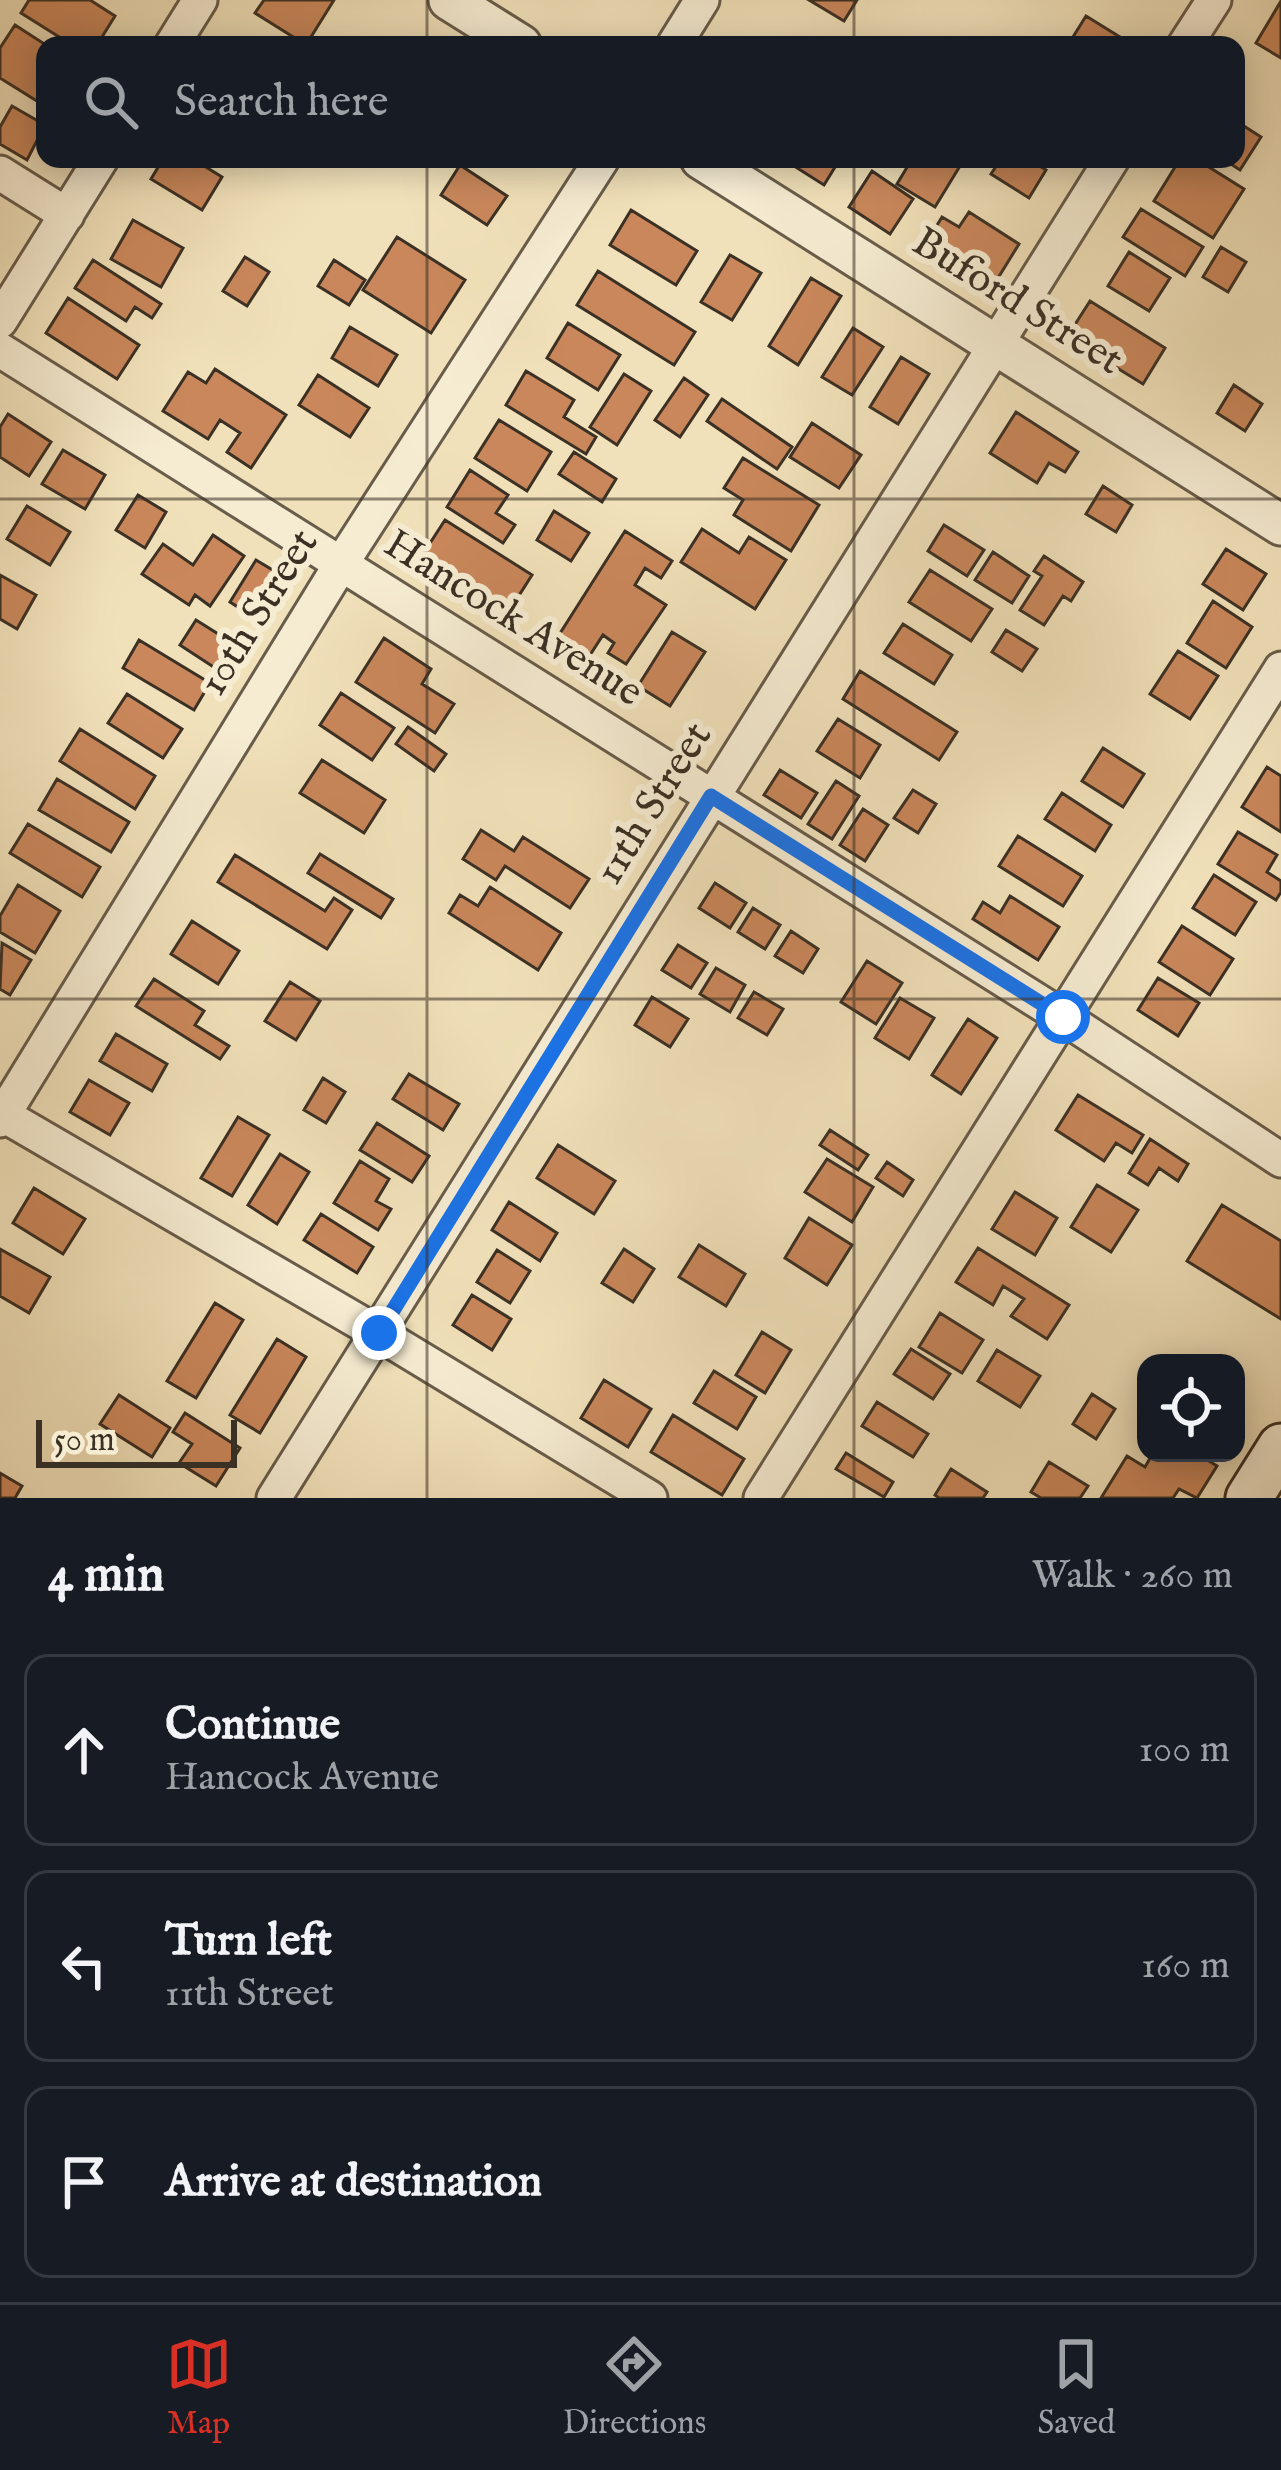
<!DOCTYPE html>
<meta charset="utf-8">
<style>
body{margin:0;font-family:"IM FELL English",serif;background:#20242c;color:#f1f3f6}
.controls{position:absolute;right:36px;bottom:36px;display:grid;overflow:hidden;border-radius:24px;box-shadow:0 6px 30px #0003}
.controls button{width:108px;height:108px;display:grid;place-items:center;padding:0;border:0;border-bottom:3px solid #363941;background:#171b24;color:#f1f3f6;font:60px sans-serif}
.scale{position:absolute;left:36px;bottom:30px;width:201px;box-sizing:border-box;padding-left:12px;border:6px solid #3b3024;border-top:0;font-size:33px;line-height:42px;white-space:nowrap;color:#3b3024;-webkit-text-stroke:9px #f6ecd2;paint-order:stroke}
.stop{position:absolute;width:36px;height:36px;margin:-27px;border:9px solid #1a73e8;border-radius:50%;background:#fff}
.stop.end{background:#1a73e8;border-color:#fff;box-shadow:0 3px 12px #0008}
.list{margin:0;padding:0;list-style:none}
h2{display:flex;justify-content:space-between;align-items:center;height:156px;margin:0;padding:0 48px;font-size:51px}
h2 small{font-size:39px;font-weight:400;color:#9ea1a6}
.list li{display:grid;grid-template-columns:78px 1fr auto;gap:36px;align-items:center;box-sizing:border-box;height:192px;margin:0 24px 24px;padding:0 24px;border:3px solid #363941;border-radius:24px}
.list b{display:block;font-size:45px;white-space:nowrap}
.list p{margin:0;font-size:39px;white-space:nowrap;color:#9ea1a6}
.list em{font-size:39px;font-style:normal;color:#9ea1a6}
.icon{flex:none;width:66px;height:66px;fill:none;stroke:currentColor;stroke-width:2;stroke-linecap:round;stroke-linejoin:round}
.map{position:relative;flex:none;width:1281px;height:1498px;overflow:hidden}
.search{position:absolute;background:#171b24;box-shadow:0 6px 30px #0003;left:36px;right:36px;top:36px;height:132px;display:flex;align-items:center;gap:30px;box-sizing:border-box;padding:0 42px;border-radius:24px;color:#9ea1a6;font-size:45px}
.sheet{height:804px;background:#171b24}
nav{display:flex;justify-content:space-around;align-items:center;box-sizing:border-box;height:168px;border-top:3px solid #363941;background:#171b24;font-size:33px;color:#9ea1a6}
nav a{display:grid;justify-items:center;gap:6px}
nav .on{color:#d93025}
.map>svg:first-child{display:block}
</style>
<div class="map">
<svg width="1281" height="1498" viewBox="0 0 1281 1498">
<rect width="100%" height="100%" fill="#f1e1ba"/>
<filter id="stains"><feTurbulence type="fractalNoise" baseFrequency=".00167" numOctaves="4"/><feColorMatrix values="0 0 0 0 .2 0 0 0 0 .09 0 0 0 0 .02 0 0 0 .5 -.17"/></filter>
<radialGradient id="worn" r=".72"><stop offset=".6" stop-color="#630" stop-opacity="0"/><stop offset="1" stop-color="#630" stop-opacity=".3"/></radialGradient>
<path fill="#c9875b" stroke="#3b3024" stroke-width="3" d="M29 0H90L115 16 97 45H72L21 13Z
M264 0H334L306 45 255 13Z
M809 0H857L844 21Z
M1281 1V58L1256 43Z
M1086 16 1128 42 1126 45H1068Z
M15 25 46 45 45 106 0 78V48Z
M12 106 45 125 27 160 0 144V127Z
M1236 121 1261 137 1240 170 1223 159H1236Z
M163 159H193L222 177 202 210 151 179Z
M783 159H840L824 185Z
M912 159H949L960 166 935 207 897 184Z
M1001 159H1029L1046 170 1029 198 991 174Z
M1180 159H1196L1244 189 1213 238 1154 201Z
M460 165 507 196 487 225 441 195Z
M872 171 913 199 890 234 849 207Z
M1141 209 1203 247 1185 276 1123 237Z
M631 210 697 251 676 285 610 245Z
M969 212 1019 244 990 291 923 248 942 217 959 227Z
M133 220 183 248 161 287 111 259Z
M397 237 465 280 431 333 363 290Z
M1221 247 1246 262 1228 292 1203 277Z
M1129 252 1170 278 1149 311 1108 286Z
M730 255 761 273 732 320 701 302Z
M245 257 269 272 247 306 223 291Z
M93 260 161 304 152 318 135 307 126 321 75 288Z
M334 260 365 280 349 305 318 286Z
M598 271 695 332 674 365 577 305Z
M811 278 841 296 798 365 769 346Z
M68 298 139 345 117 379 46 333Z
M1090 301 1165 348 1143 384 1067 337Z
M568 323 620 355 598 390 547 358Z
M350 327 397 355 378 386 332 358Z
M853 328 883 347 852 395 822 377Z
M901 357 929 374 898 424 870 407Z
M215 369 286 415 251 468 227 452 240 433 220 420 208 439 163 411 188 372 206 383Z
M526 371 574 400 564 417 596 437 586 454 506 405Z
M624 374 651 391 617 445 590 427Z
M318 375 369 408 350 437 299 405Z
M684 378 708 395 680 437 655 420Z
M1234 385 1262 404 1245 431 1217 413Z
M722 399 792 447 777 469 707 421Z
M1016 412 1078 452 1065 472 1049 463 1037 483 990 453Z
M8 414 51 442 29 476 0 457V427Z
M499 420 551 452 527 491 475 458Z
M812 423 861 455 839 488 790 457Z
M63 450 105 475 85 509 42 484Z
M574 452 616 479 602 502 559 474Z
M743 458 819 505 791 551 734 515 743 500 724 488Z
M470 470 508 495 496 513 515 525 503 543 447 507Z
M1103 486 1132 505 1116 532 1086 514Z
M138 495 166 512 145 548 116 530Z
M27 506 70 532 50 565 7 539Z
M554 511 589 533 571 561 537 540Z
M445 520 532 575 506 616 419 560Z
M944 525 984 550 967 576 928 551Z
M702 529 739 553 749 537 786 560 755 609 681 562Z
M625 531 672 561 661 578 645 568 635 585 666 605 626 664 608 653 614 643 603 635 581 669 550 649Z
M213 535 244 556 210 606 195 595 189 605 142 574 163 544 193 565Z
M1226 549 1266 574 1243 610 1203 584Z
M993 552 1029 576 1012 603 975 580Z
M1044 556 1083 582 1071 601 1063 596 1044 625 1020 610 1042 576 1034 571Z
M256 560 291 581 264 624 230 602Z
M930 570 992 609 971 641 909 602Z
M0 575 36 595 17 629 0 619Z
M1213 601 1252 627 1226 668 1187 643Z
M196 620 231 642 215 668 180 645Z
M903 624 952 655 934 684 884 653Z
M1006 630 1037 649 1022 671 992 652Z
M672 632 705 652 670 706 638 686Z
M384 638 431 669 422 684 454 704 435 733 356 682Z
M139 640 210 683 194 710 123 668Z
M1178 651 1218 676 1190 719 1150 694Z
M860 671 957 732 939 760 843 699Z
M341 693 394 728 372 760 320 725Z
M127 694 182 729 163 758 108 723Z
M838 719 880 745 860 778 817 751Z
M408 727 446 754 434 771 396 744Z
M80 729 155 776 135 809 60 761Z
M1103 748 1144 774 1123 807 1082 781Z
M322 760 385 800 364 833 300 793Z
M1267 767 1281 776V832L1242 807Z
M780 770 817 793 801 818 764 795Z
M57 779 129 822 111 852 39 810Z
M836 781 859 796 832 839 808 824Z
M913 790 936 804 918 833 894 818Z
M1062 793 1111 825 1095 851 1045 819Z
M863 809 888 825 865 861 840 845Z
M28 824 100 867 82 897 10 853Z
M481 830 514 851 523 837 589 879 570 908 505 866 496 880 463 859Z
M1238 832 1277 855 1267 872 1281 881V892L1276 900 1218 864Z
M1018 836 1082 876 1063 906 999 866Z
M320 854 393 899 381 918 308 873Z
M235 855 325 911 334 898 352 910 327 949 218 882Z
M1214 875 1256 902 1235 935 1193 908Z
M715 883 746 903 730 928 699 908Z
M18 885 60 911 35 953 0 932V916Z
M490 887 561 933 538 970 449 913 460 895 478 906Z
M1010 896 1059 927 1038 960 973 919 983 902 1000 913Z
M753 908 780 925 765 949 738 932Z
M192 921 239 951 218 984 171 954Z
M1182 926 1233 959 1210 995 1159 962Z
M791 931 818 949 803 973 775 956Z
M2 943 31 960 10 995 0 989Z
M678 945 707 963 691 988 662 970Z
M867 961 902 983 876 1024 841 1002Z
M716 968 745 985 730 1012 700 994Z
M1158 978 1199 1003 1178 1036 1138 1010Z
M154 979 204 1011 195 1025 229 1046 220 1059 136 1006Z
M290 982 320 1001 296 1040 265 1021Z
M754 992 783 1009 767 1035 738 1018Z
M652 997 688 1019 670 1047 635 1025Z
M900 998 934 1018 909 1059 875 1038Z
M968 1019 997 1038 961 1094 932 1075Z
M116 1034 167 1064 152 1091 100 1061Z
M409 1074 459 1104 443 1130 393 1099Z
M323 1078 345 1092 326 1123 304 1110Z
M89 1080 129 1103 110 1135 70 1112Z
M1078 1095 1143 1135 1132 1153 1116 1143 1104 1161 1056 1130Z
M238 1117 269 1135 232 1196 201 1178Z
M377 1123 429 1156 412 1182 360 1150Z
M830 1130 868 1155 858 1170 820 1145Z
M1150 1139 1188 1164 1178 1181 1159 1168 1148 1185 1129 1173Z
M558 1145 615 1181 594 1214 537 1178Z
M280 1154 309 1172 277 1224 248 1205Z
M827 1159 873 1187 852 1222 805 1192Z
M360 1161 389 1179 376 1201 391 1209 378 1230 334 1203Z
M887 1162 913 1180 903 1196 876 1178Z
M1097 1185 1138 1210 1111 1252 1071 1227Z
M34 1188 85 1219 63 1254 13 1223Z
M1015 1192 1057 1218 1035 1255 992 1229Z
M509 1202 557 1233 540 1261 492 1230Z
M1222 1205 1281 1241V1319L1187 1261Z
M321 1214 373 1247 357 1273 304 1240Z
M809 1218 852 1245 827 1285 785 1258Z
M699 1245 745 1274 726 1306 679 1277Z
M978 1248 1069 1305 1047 1339 1011 1316 1024 1299 1003 1286 993 1305 956 1282Z
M0 1249 50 1277 29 1313 0 1296Z
M624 1249 654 1269 633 1302 602 1283Z
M497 1250 530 1271 510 1303 477 1282Z
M472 1295 511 1319 492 1350 453 1325Z
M215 1303 243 1320 196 1398 167 1381Z
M940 1313 983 1340 962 1373 919 1347Z
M762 1332 791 1350 765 1393 736 1375Z
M277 1339 306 1357 260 1433 230 1415Z
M911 1349 950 1374 933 1399 894 1374Z
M997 1350 1040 1376 1020 1407 978 1381Z
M714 1371 756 1397 737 1429 694 1403Z
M604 1380 651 1409 628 1447 581 1418Z
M1092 1394 1115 1409 1096 1439 1073 1424Z
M119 1395 170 1428 152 1457 100 1424Z
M877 1402 928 1434 913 1457 862 1426Z
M185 1413 240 1448 216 1486 179 1463 192 1444 173 1432Z
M673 1415 744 1459 722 1495 651 1452Z
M846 1453 893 1482 884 1497 836 1469Z
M1153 1453H1196L1217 1466 1197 1498 1179 1489 1173 1498H1101L1127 1456 1145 1467Z
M1049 1462 1088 1486 1080 1498H1041L1031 1492Z
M951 1469 987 1492 983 1498H939L935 1495Z
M0 1473 22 1486 15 1498H0Z"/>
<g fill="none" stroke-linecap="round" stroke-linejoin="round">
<g stroke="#685c4a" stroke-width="39">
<path id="minor" d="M172 45 200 0
M674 45 702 0
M1185 45 1214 0
M0 173 67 215
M0 321 101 159
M0 350 1063 1017 1281 1160
M0 1113 378 1333 650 1498
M0 1120 341 564 602 159
M274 1498 1112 159
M761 1498 1281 669"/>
</g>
<g stroke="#685c4a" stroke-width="45">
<path id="tertiary" d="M449 0 521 45
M701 159 1281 525"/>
</g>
<g stroke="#3b3024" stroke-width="51">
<path id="secondary" d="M1249 1498 1281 1447"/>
</g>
<use href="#minor" stroke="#f6ecd2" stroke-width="33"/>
<use href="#tertiary" stroke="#f6ecd2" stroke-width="39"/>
<use href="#secondary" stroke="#f6ecd2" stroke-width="45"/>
</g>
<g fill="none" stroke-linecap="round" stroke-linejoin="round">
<path stroke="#1a73e8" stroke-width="15" d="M379 1333 711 796 1063 1017"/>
</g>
<path fill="none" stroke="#3b3024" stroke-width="3" stroke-opacity="0.55" d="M427 0V45M854 0V45M427 159V1498M854 159V1498M0 499H1281M0 999H1281"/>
<g text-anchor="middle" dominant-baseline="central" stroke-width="12" stroke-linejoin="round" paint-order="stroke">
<g font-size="42" fill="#3b3024" stroke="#f6ecd2">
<text transform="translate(1017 302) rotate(32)">Buford Street</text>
<text transform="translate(259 613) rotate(-58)">10th Street</text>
<text transform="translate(513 619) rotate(32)">Hancock Avenue</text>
<text transform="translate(654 804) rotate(-58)">11th Street</text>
</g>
</g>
<rect width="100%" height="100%" filter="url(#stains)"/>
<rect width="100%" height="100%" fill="url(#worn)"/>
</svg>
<div class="controls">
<button><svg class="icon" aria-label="locate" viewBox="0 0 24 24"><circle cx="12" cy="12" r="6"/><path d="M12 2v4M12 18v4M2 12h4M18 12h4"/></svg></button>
</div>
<div class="scale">50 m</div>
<div class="stop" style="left:1063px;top:1017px"></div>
<div class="stop end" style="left:379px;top:1333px"></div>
<div class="search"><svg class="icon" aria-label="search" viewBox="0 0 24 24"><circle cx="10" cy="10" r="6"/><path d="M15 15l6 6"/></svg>Search here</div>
</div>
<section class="sheet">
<h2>4 min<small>Walk · 260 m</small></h2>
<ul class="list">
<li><svg class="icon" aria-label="ahead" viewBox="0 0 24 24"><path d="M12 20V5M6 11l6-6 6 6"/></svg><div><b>Continue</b><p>Hancock Avenue</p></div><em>100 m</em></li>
<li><svg class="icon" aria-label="left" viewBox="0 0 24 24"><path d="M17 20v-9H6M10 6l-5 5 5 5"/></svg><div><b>Turn left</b><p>11th Street</p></div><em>160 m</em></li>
<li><svg class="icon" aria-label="arrive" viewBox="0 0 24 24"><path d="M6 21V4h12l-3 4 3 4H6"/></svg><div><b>Arrive at destination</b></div></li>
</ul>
</section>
<nav>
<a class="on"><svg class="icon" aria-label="map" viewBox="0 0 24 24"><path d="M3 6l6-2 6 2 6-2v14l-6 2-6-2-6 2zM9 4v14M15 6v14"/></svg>Map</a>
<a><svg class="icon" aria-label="directions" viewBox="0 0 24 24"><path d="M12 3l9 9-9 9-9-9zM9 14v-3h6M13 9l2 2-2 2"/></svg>Directions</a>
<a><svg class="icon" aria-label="saved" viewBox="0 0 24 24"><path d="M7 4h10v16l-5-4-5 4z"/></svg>Saved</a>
</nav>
